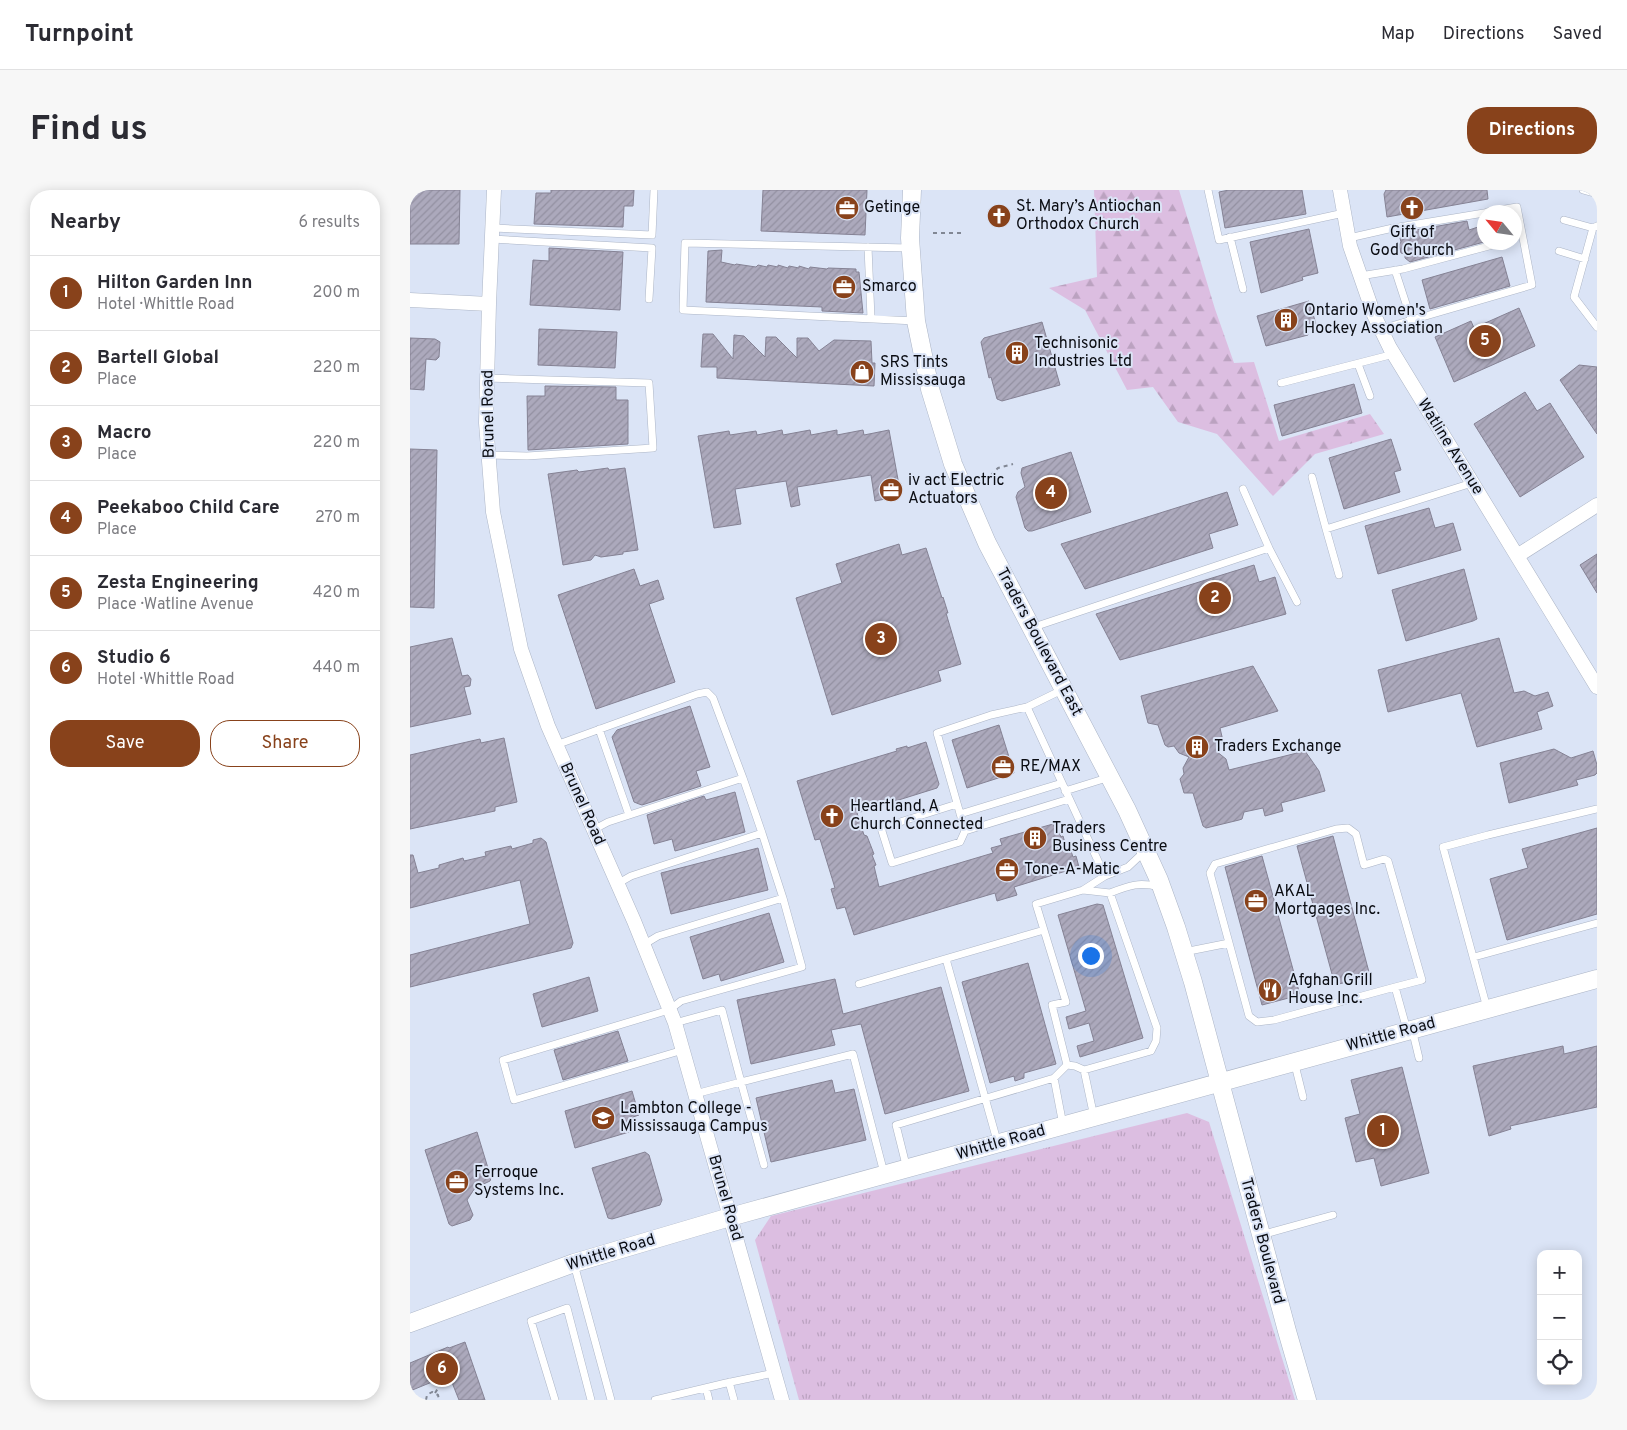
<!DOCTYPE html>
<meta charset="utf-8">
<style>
body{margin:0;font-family:Overpass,sans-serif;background:#f7f7f7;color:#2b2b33}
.controls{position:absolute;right:15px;bottom:15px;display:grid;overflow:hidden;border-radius:10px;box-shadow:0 2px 12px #0003}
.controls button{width:45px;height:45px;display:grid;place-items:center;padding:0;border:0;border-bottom:1px solid #e1e1e2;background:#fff;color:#2b2b33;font:25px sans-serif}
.compass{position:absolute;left:1067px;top:15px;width:45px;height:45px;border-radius:50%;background:#fff;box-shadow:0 2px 12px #0003;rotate:299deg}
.you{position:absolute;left:680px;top:765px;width:18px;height:18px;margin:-12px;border:4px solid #fff;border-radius:50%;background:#1a73e8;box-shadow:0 0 0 8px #1a73e833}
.badge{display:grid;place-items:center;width:32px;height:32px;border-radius:50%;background:#88421b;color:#fff;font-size:16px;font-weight:700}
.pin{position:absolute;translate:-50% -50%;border:2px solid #fff;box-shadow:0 1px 5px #0006}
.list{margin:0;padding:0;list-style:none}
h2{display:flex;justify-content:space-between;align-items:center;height:65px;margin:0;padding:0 20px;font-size:21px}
h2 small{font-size:16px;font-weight:400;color:#7c7c81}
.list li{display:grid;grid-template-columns:32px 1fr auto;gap:15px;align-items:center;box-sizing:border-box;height:75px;padding:0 20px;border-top:1px solid #e1e1e2}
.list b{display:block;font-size:19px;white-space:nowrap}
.list p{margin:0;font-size:16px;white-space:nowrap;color:#7c7c81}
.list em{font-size:16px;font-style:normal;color:#7c7c81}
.actions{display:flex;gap:10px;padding:15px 20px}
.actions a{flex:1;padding:11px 0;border:1px solid #88421b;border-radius:20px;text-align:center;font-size:18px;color:#88421b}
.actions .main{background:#88421b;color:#fff}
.icon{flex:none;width:28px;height:28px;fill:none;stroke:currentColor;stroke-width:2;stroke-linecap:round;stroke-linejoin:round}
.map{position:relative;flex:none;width:1187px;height:1210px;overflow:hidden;border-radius:20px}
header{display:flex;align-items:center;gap:30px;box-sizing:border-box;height:70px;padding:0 25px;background:#fff;border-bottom:1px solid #e1e1e2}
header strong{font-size:24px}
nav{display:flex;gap:28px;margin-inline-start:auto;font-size:18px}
.intro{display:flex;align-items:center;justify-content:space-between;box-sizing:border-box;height:120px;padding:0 30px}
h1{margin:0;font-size:35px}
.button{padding:12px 22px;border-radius:20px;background:#88421b;color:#fff;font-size:18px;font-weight:700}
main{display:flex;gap:30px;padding:0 30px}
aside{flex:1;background:#fff;border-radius:20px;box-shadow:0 2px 12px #0003}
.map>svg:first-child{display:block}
</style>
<header>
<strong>Turnpoint</strong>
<nav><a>Map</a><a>Directions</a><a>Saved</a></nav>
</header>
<div class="intro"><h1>Find us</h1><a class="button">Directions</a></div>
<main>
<aside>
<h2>Nearby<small>6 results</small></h2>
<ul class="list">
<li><span class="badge">1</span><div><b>Hilton Garden Inn</b><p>Hotel · Whittle Road</p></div><em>200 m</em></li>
<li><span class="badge">2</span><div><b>Bartell Global</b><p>Place</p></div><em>220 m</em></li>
<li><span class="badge">3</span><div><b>Macro</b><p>Place</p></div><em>220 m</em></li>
<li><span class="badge">4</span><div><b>Peekaboo Child Care</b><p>Place</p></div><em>270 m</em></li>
<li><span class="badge">5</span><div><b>Zesta Engineering</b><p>Place · Watline Avenue</p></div><em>420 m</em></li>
<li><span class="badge">6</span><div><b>Studio 6</b><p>Hotel · Whittle Road</p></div><em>440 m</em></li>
</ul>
<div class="actions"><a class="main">Save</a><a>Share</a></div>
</aside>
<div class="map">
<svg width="1187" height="1210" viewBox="0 0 1187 1210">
<defs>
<pattern id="grass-tufts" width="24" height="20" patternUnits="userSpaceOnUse" patternTransform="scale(1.25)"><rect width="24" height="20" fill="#dcbee1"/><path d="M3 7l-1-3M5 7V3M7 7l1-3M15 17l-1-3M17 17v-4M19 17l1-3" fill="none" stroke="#bba2c0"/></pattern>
<pattern id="forest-firs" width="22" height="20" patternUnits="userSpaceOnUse" patternTransform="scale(1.25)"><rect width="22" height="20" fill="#dcbee1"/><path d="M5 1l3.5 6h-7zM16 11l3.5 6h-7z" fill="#bba2c0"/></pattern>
<pattern id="building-hatch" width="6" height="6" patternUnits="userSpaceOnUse" patternTransform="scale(1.25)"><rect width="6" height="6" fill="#aca9bc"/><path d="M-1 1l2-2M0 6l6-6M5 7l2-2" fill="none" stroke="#9390a1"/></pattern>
</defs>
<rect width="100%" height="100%" fill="#dbe4f6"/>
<path fill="url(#grass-tufts)" d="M777 923 799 932 885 1210H389L345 1050 361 1026Z"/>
<path fill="url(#forest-firs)" d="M684 0H769L805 119 824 173 844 172 869 251 960 224 974 244 905 264 863 306 807 244 768 232 743 197 717 200 675 120 639 98 687 87Z"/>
<path fill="url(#building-hatch)" stroke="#858294" d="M0 0H50L49 54H0Z
M141 0H224L223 16H214L213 37 124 34 126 3H141Z
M353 0H457L455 45 351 41Z
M819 0H892L896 24 815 38 809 2Z
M976 0H1077L1078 9 977 27 974 4Z
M1057 31 1059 40 1074 35V52L1000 72 995 68V64L991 63 989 55 991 52 990 48 994 42Z
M899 39 908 83 892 87 893 90 851 103 840 52Z
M139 58 213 62 210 120 120 115 123 70 139 71Z
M312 60 311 72 325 75 326 74 346 77 348 75 357 77 358 75 368 77V75L378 78 379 76 389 78V76L399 79 400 77 417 79 418 78 446 79V82H449L453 123 412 121V117L296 112 298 61Z
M1092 67 1100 96 1020 119 1012 90Z
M899 111 906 134 895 136 898 145 856 156 847 126Z
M1109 118 1125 156 1044 192 1025 147 1061 131 1064 138Z
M632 132 650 195 592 211 587 209 581 187 579 188 571 152 574 148Z
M129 139 207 142 205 178 128 175Z
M293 144H303L323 169 324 145 334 146 355 167 356 147H366L387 168V148H398L409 161 424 150 461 151 462 173H465L464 196 307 188V177H291Z
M0 148 25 149 30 152 29 167 26 170 16 169 14 200 0 199Z
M1169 175 1187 177V244L1150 190Z
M944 194 952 223 872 246 864 215Z
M135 196 206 197V210H218V254L118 260 117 206H135Z
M1115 202 1127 221 1140 213 1174 267 1110 307 1064 234Z
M372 240 373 245 400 240 401 245 427 240V245L453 240 454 245 479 240 491 306 465 311 461 285 387 297 390 315 381 317 376 291 325 299 331 334 304 338 288 246 319 241 320 245 346 241 347 245Z
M981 249 991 280 984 282 990 302 934 319 919 268Z
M0 259 27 260 24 418 0 417Z
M661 262 681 322 622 341H618L615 338 606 307 608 302 615 297 611 283 612 278Z
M198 278 199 280 215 278 228 360 213 362V364L191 367 185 365 181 370 153 375 138 284 167 280 169 282Z
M817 302 828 335 799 344 803 358 675 399 651 354Z
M1019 318 1025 338 1043 333 1051 360 968 384 955 336Z
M489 354 492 365 516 358 532 408 533 407 538 423H536L551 474 528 481 531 491 422 525 386 408 432 393 426 374Z
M1187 364V403L1170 375Z
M844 375 849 392 865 387 876 424 710 470 686 424Z
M224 379 230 396 248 390 254 409 239 414 265 492 186 519 148 405Z
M1054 379 1067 429 1063 431 996 451 982 400Z
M42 448 52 486 58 485 61 489 60 496 54 497 61 524 0 537V457Z
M1089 448 1104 503 1114 501 1125 506 1138 502 1143 516 1127 522 1132 539 1067 557 1051 503 978 522 968 480Z
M843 476 868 521 810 538 813 551 806 561 816 569 819 580 895 561 909 581 915 601 871 613 873 621 855 626 853 618 834 622 832 629 829 630 796 638 793 636 783 603H774L770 589 774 584 773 578 779 567 769 563 764 556 758 557 755 555 748 535 738 533 731 506Z
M280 516 300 577 286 581 291 596 232 615 229 614 224 612 202 547 207 540Z
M589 535 604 583 557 598 542 550Z
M94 548 107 612 85 617V621L0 639V565L70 549 71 553Z
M516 552 529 594 527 598 447 623 454 645 457 646 464 664 462 665 466 675 464 676 469 697 583 663 581 658 592 655 590 649 643 634 646 641 648 640 651 647 653 646 655 653 658 652 663 667 666 666 669 677 604 697 607 705 587 711 585 703 444 745 435 717 427 719 421 699 425 698 410 649 405 650 387 591 487 561 486 559 497 556V558Z
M1144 559 1161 568 1183 561 1187 575V583L1185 585 1166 590 1168 595 1099 613 1090 573Z
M325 602 335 642 265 661 262 649 244 654 237 625 294 606 296 610Z
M1187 638V724L1097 750 1080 689 1118 678 1112 659Z
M923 646 960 786 925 795 887 656Z
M131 648 136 652 163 753 161 758 0 797V765L120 734 110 690 0 718V665H3L8 683 29 678V675L53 668 54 671 76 666 75 662 101 656 102 659 123 653V650Z
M348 658 358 700 261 724 251 683Z
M852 666 890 805 852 815 815 677Z
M687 714 693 715 733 848 670 867 667 856 684 851 679 833 659 839 656 827 676 821 648 725Z
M359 723 374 772 311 791 309 784 293 789 280 747Z
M618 773 646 874 614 883V888L605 891 604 886 580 893 552 792Z
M179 787 188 821 132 837 123 804Z
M425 789 433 824 531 797 559 901 475 924 451 834 421 840 425 855 341 874 327 810Z
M208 841 218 871 153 890 144 860Z
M1153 856 1154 864 1187 856V917L1100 936 1101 939 1079 946 1063 876Z
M992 877 1019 983 971 996 964 968 946 972 935 928 950 924 941 890Z
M422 890 425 903 444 899 456 950 361 972 346 908Z
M222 901 229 925 223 927 226 940 165 958 155 921Z
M67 942 81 988 80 991 65 998 57 1010 63 1025 60 1030 42 1036 39 1034 15 960Z
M235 962 239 965 252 1010 250 1015 202 1029 198 1028 182 978Z
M55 1152 75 1210H49L39 1185 0 1201V1173L38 1157 39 1158Z"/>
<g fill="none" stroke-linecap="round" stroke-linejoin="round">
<g stroke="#acb5c6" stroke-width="8">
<path id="service" d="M798 0 809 50 934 23
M1173 0 1187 4
M1154 30 1183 38
M1187 36 1183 38 1164 107 1187 137
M83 38 242 45 244 0
M820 47 833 99
M939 48 983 38 1074 23
M82 49 242 58 239 109
M458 57 461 128
M499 58 275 53 273 120 506 131
M1149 61 1175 69
M985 80 1001 129
M950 86 993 79 1094 52
M971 139 1122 95 1107 17 1077 22
M948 174 960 206
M77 188 239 193 243 258 117 266 79 265
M871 193 984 164
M902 287 916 339 1062 293
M916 339 929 385
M859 358 887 412
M621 438 859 358 833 299
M617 517 581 525 527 543 555 641 659 609
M189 539 219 625
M146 555 287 504 297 502 303 508 333 588 198 632 183 640
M655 601 700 587
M547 614 471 638 482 673 550 652 555 641
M550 624 652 593
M695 686 718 677 735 661
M207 694 221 686 352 643 333 588
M700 703C720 695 729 692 750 697
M233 755 248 746 373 708
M774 762 819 753
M1064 767 1187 733
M536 769 588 954
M449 794 634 740
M985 797 864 830 847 832 839 826 800 683 805 674 926 639 938 638 946 644 954 675 974 669 978 671 1012 790 985 797 997 840
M1077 818 1033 657 1078 645 1187 619
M265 833 312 820 331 892 443 864 474 983
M1002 839 1009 868
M273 860 104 910 93 870 259 820 271 811 392 777 373 708 352 643
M884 871 893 907
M657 875 642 815 656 812 626 714 673 700
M674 880 684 927
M644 888 653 935
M285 904 331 892 354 975
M497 979 486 935 644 888 657 875 665 876 674 880 741 861 746 851 747 838 700 703 673 700 695 686 617 517 654 499
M851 1045 923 1025
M164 1074 201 1210
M319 1192 324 1210
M296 1198 299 1210
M145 1210 121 1131 157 1118 181 1210
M245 1210 316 1193 364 1183"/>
</g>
<g stroke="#acb5c6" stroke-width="15">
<path id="minor" d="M84 0 79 114 76 233 83 322 111 459 138 536 224 731 265 833 372 1210
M930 0 940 56 964 125 980 158 1187 497
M0 110 79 114
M1107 366 1187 315"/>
</g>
<g stroke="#acb5c6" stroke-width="19">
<path id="tertiary" d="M502 0 500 48 506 131 520 199 543 274 577 353 717 620 749 690 766 737 783 792 877 1141 897 1210
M0 1133 164 1073 320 1027 1187 789"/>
</g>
<path stroke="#818794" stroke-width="2" stroke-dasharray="4 4" stroke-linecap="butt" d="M523 43H551
M567 293 579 287 588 278 603 274
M25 1203 34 1189
M16 1210 17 1205 22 1202 28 1205 29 1210"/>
<use href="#service" stroke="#fff" stroke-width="7"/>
<use href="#minor" stroke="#fff" stroke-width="14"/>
<use href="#tertiary" stroke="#fff" stroke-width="18"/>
</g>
<defs>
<g id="office-disc" transform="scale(1.25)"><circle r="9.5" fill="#88421b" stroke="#dbe4f6"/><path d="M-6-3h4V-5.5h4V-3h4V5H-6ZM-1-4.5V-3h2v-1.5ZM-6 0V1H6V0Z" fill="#fff"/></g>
<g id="church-disc" transform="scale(1.25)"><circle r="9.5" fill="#88421b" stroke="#dbe4f6"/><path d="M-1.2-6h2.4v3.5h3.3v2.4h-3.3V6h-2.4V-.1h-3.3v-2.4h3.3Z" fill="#fff"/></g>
<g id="building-disc" transform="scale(1.25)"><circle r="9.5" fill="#88421b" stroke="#dbe4f6"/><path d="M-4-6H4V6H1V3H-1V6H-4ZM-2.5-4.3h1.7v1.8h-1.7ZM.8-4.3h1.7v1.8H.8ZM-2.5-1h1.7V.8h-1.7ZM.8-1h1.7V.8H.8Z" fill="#fff"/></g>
<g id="shop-disc" transform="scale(1.25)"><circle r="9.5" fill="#88421b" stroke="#dbe4f6"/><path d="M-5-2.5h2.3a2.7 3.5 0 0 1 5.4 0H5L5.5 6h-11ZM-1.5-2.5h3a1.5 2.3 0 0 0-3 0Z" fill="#fff"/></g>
<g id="restaurant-disc" transform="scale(1.25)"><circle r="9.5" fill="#88421b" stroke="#dbe4f6"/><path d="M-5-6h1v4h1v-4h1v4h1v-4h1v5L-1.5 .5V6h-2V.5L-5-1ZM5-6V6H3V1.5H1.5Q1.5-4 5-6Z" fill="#fff"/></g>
<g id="university-disc" transform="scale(1.25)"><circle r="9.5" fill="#88421b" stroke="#dbe4f6"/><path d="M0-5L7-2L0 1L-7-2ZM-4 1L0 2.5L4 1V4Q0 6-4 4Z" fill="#fff"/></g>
</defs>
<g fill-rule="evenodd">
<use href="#office-disc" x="437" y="18"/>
<use href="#church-disc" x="1002" y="18"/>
<use href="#church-disc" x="589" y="26"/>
<use href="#office-disc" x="434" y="97"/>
<use href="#building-disc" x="876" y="130"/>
<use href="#building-disc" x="607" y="163"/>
<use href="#shop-disc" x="452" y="182"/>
<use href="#office-disc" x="481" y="300"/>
<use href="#building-disc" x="787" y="557"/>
<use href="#office-disc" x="593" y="577"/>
<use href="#church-disc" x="422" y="626"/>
<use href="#building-disc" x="625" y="648"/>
<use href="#office-disc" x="597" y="680"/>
<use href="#office-disc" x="846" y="711"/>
<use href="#restaurant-disc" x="860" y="800"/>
<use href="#university-disc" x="193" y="928"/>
<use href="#office-disc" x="47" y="992"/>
</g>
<g text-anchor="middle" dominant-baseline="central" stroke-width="4" stroke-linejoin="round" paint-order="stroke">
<g font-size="16" fill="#0a0c12" stroke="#dbe4f6" text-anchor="start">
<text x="606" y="17">St. Mary’s Antiochan<tspan x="606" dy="18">Orthodox Church</tspan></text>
<text x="454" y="18">Getinge</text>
<text x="1002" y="43" text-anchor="middle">Gift of<tspan x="1002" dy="18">God Church</tspan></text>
<text x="452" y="97">Smarco</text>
<text x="894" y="121">Ontario Women's<tspan x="894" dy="18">Hockey Association</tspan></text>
<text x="624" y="154">Technisonic<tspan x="624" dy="18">Industries Ltd</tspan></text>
<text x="470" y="173">SRS Tints<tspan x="470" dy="18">Mississauga</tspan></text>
<text x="498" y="291">iv act Electric<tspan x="498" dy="18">Actuators</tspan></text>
<text x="804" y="557">Traders Exchange</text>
<text x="610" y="577">RE/MAX</text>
<text x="440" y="617">Heartland, A<tspan x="440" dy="18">Church Connected</tspan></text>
<text x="642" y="639">Traders<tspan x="642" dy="18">Business Centre</tspan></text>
<text x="614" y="680">Tone-A-Matic</text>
<text x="864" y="702">AKAL<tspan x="864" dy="18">Mortgages Inc.</tspan></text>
<text x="878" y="791">Afghan Grill<tspan x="878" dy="18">House Inc.</tspan></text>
<text x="210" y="919">Lambton College -<tspan x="210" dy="18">Mississauga Campus</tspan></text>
<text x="64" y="983">Ferroque<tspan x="64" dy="18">Systems Inc.</tspan></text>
</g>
<g font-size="16" fill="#0a0c12" stroke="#dbe4f6">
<text transform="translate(79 224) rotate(-91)">Brunel Road</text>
<text transform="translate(1040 257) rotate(58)">Watline Avenue</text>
<text transform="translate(629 452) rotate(62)">Traders Boulevard East</text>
<text transform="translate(172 614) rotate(66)">Brunel Road</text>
<text transform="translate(981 845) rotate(-15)">Whittle Road</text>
<text transform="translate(591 953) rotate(-16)">Whittle Road</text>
<text transform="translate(315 1008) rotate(74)">Brunel Road</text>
<text transform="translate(852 1051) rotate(75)">Traders Boulevard</text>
<text transform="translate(201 1063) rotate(-17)">Whittle Road</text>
</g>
</g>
</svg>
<div class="controls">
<button>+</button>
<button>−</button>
<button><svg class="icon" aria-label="locate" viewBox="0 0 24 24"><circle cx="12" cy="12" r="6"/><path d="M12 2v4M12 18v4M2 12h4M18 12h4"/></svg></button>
</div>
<svg class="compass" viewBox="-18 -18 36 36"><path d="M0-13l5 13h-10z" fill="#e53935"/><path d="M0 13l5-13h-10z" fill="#7c7c81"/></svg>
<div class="you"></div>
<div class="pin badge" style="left:973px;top:941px">1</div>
<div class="pin badge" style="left:805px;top:408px">2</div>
<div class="pin badge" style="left:471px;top:449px">3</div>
<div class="pin badge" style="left:641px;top:303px">4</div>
<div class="pin badge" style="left:1075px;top:151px">5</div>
<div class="pin badge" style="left:32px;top:1179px">6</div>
</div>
</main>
